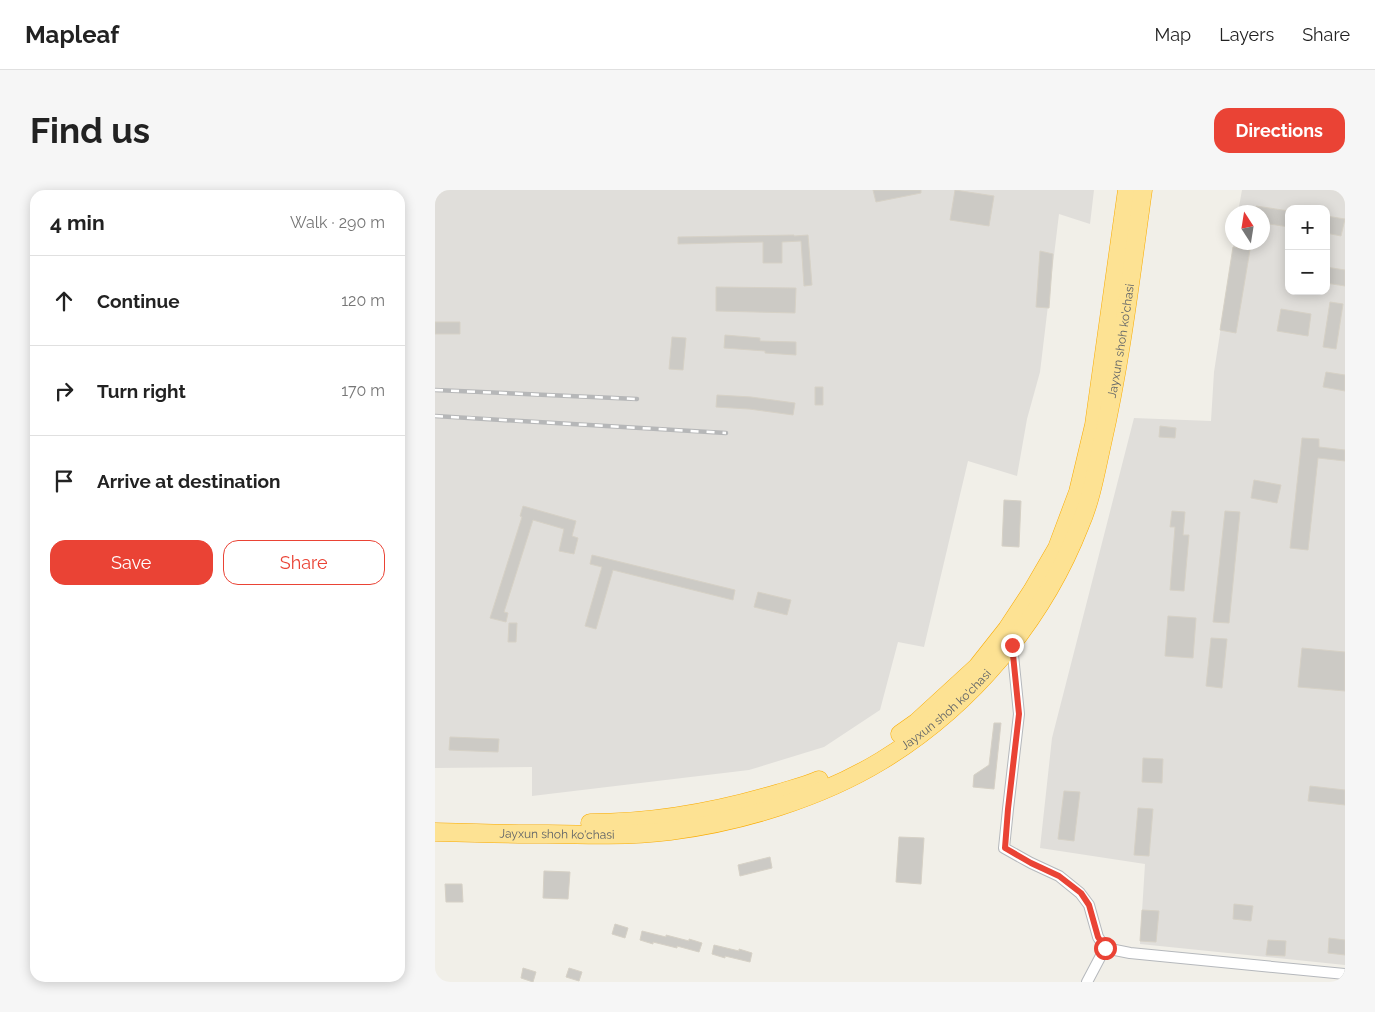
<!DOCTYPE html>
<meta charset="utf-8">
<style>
body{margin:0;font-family:Raleway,sans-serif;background:#f6f6f6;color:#222}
.controls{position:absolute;right:15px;top:15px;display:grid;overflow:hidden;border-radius:10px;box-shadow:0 2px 12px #0003}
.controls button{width:45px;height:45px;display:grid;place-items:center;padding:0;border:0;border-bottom:1px solid #e0e0e0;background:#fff;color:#222;font:25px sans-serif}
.compass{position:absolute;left:790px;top:15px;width:45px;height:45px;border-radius:50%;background:#fff;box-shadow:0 2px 12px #0003;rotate:348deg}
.stop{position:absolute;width:15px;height:15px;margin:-11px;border:4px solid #ea4335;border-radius:50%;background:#fff}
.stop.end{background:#ea4335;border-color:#fff;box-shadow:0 1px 5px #0008}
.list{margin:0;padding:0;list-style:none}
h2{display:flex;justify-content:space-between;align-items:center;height:65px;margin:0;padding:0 20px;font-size:21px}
h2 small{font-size:16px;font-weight:400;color:#767676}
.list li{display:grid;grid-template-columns:32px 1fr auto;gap:15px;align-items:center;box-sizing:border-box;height:90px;padding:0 20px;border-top:1px solid #e0e0e0}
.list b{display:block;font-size:19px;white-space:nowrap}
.list em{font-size:16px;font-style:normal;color:#767676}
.actions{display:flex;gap:10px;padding:15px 20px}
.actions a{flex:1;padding:11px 0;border:1px solid #ea4335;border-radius:15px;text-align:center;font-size:18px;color:#ea4335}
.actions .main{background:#ea4335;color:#fff}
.icon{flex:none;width:28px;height:28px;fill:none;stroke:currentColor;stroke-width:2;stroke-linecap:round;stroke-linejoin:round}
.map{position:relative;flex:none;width:910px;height:792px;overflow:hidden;border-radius:15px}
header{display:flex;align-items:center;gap:30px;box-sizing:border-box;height:70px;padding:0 25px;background:#fff;border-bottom:1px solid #e0e0e0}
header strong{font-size:24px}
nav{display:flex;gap:28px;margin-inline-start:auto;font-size:18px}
.intro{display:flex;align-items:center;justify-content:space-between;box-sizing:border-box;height:120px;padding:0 30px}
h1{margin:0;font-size:35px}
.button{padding:12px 22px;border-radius:15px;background:#ea4335;color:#fff;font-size:18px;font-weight:700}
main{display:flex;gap:30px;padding:0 30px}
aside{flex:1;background:#fff;border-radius:15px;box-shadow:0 2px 12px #0003}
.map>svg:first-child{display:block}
</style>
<header>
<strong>Mapleaf</strong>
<nav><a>Map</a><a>Layers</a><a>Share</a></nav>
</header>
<div class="intro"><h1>Find us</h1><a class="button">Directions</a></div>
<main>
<aside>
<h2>4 min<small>Walk · 290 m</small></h2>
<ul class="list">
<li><svg class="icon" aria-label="ahead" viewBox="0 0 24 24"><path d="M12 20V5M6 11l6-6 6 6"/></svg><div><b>Continue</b></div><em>120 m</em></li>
<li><svg class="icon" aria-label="right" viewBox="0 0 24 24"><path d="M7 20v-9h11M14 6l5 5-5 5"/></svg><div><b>Turn right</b></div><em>170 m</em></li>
<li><svg class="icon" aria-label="arrive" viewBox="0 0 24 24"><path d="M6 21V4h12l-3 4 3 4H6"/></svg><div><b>Arrive at destination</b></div></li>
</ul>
<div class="actions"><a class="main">Save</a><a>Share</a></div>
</aside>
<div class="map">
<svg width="910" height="792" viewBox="0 0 910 792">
<rect width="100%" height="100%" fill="#f1efe8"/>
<path fill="#e0deda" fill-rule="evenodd" d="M0 0H659L655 34 624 24 605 182 592 229 582 286 533 271 489 457 463 452 445 520 389 557 314 580 97 606V577L0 578Z
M807 0H910V775L705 754 710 674 605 658 617 548 699 228 776 231 779 182 799 53 828 52V22H803ZM854 19H891V101H854Z"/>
<path fill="#cccac5" stroke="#d6d1c6" d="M438 0H486V3L441 12Z
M520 0 559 6 554 36 515 30Z
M821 16 854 21V37L828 33V22H820Z
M891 26 910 29 906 46 891 43Z
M359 45V46L373 45 377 95 369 96 366 51 347 52V73H328V52L243 54V47Z
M798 57 815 60 801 143 785 140Z
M605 61 618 64 614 118 601 117Z
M891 77 910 80V96L891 93Z
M281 97 361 98 360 123 281 121Z
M895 112 908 114 901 159 888 157Z
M846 119 876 124 873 146 842 141Z
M0 132H25V144H0Z
M290 145 325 148V151L361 152V165L330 163V161L289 158Z
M237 147 251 148 248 180 234 179Z
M891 182 910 185V201L888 197Z
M380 197H388V215H380Z
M282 205 316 207 360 213 358 225 314 219 281 217Z
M725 236 741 238 740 248 724 247Z
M867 248 884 249V257L910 260V271L883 268 873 360 855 358Z
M819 290 846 295 842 313 816 308Z
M569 310 586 311 584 357 567 356Z
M88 316 141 331 137 346 143 348 139 364 124 361 129 339 98 330 69 422 73 423 71 432 55 428 87 327 85 326Z
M737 321 750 322 748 345H754L749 401 735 400 740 337H735Z
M790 321 805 322 794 433 778 432Z
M157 365 300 400 298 410 178 380 161 439 150 436 167 377 155 374Z
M323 402 356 410 352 425 319 417Z
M733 426 761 428 758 468 730 466Z
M74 433H82L81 452H73Z
M776 448 792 449 787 498 771 496Z
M867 458 910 462V501L863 497Z
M559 533H566L559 599 538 597 539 585 554 575Z
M15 547 64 549 63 562 14 560Z
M708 568 728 569 727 593 707 592Z
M875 596 910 600V615L873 611Z
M629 601 645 602 639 651 623 649Z
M703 618 718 619 714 666 699 665Z
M464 647 489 648 486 694 461 692Z
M335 667 337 678 305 686 303 675Z
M109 681 135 682 133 709 108 708Z
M10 694H27L28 712H11Z
M799 714 818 716 816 731 798 729Z
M707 720 724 721 721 752 705 751Z
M180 734 193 738 190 748 177 744Z
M207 741 231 747V745L254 751V749L267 753 264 762 242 756V758L218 752V754L205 750Z
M894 748 910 750V765L893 763Z
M833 750 851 751 850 766 831 765Z
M279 755 304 761V759L317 763 315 772 290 766V768L277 764Z
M88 778 101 782 98 792 86 788Z
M134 778 147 782 144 791 131 787Z"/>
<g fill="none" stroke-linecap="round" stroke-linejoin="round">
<g stroke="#b5b8bc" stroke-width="12">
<path id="street" d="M577 455 584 524 573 619 569 658 596 673 624 686 645 703 654 715 663 747 670 758 695 763 910 784
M652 792 670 758"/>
</g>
<g stroke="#f9ab00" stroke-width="19">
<g id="highway">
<path d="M465 544 482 532 542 477 572 439 597 401 622 358 643 302 659 235 692 0"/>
<path d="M155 633C217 633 284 621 344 603 357 599 371 596 384 590"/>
<path id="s1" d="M0 642C37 643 75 644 112 644 153 645 194 646 235 641 306 632 385 608 446 571 535 517 607 432 645 335 656 310 661 281 667 254 686 171 696 85 708 0"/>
</g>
</g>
<use href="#street" stroke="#fff" stroke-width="10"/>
<use href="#highway" stroke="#fde293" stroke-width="18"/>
<g stroke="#b6b7b8" stroke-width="4.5">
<path id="rail" d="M0 200 202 209
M0 226 291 243"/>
</g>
<use href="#rail" stroke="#fff" stroke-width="2.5" stroke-dasharray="8" stroke-linecap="butt"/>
</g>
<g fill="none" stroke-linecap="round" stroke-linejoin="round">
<path stroke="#ea4335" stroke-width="6" d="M577 455 584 524 573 619 570 658 596 673 624 686 646 703 654 715 663 747 670 758"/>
</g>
<g text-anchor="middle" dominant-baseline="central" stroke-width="5" stroke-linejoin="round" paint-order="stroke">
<g font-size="12" fill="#5f6368" stroke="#fff">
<text stroke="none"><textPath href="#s1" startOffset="962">Jayxun shoh ko'chasi</textPath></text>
<text stroke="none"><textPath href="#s1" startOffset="542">Jayxun shoh ko'chasi</textPath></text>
<text stroke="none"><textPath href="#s1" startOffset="122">Jayxun shoh ko'chasi</textPath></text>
</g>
</g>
</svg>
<div class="controls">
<button>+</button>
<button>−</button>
</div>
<svg class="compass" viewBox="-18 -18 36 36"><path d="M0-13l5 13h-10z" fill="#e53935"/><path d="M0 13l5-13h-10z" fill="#767676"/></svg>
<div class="stop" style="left:670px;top:758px"></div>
<div class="stop end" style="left:577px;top:455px"></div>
</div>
</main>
